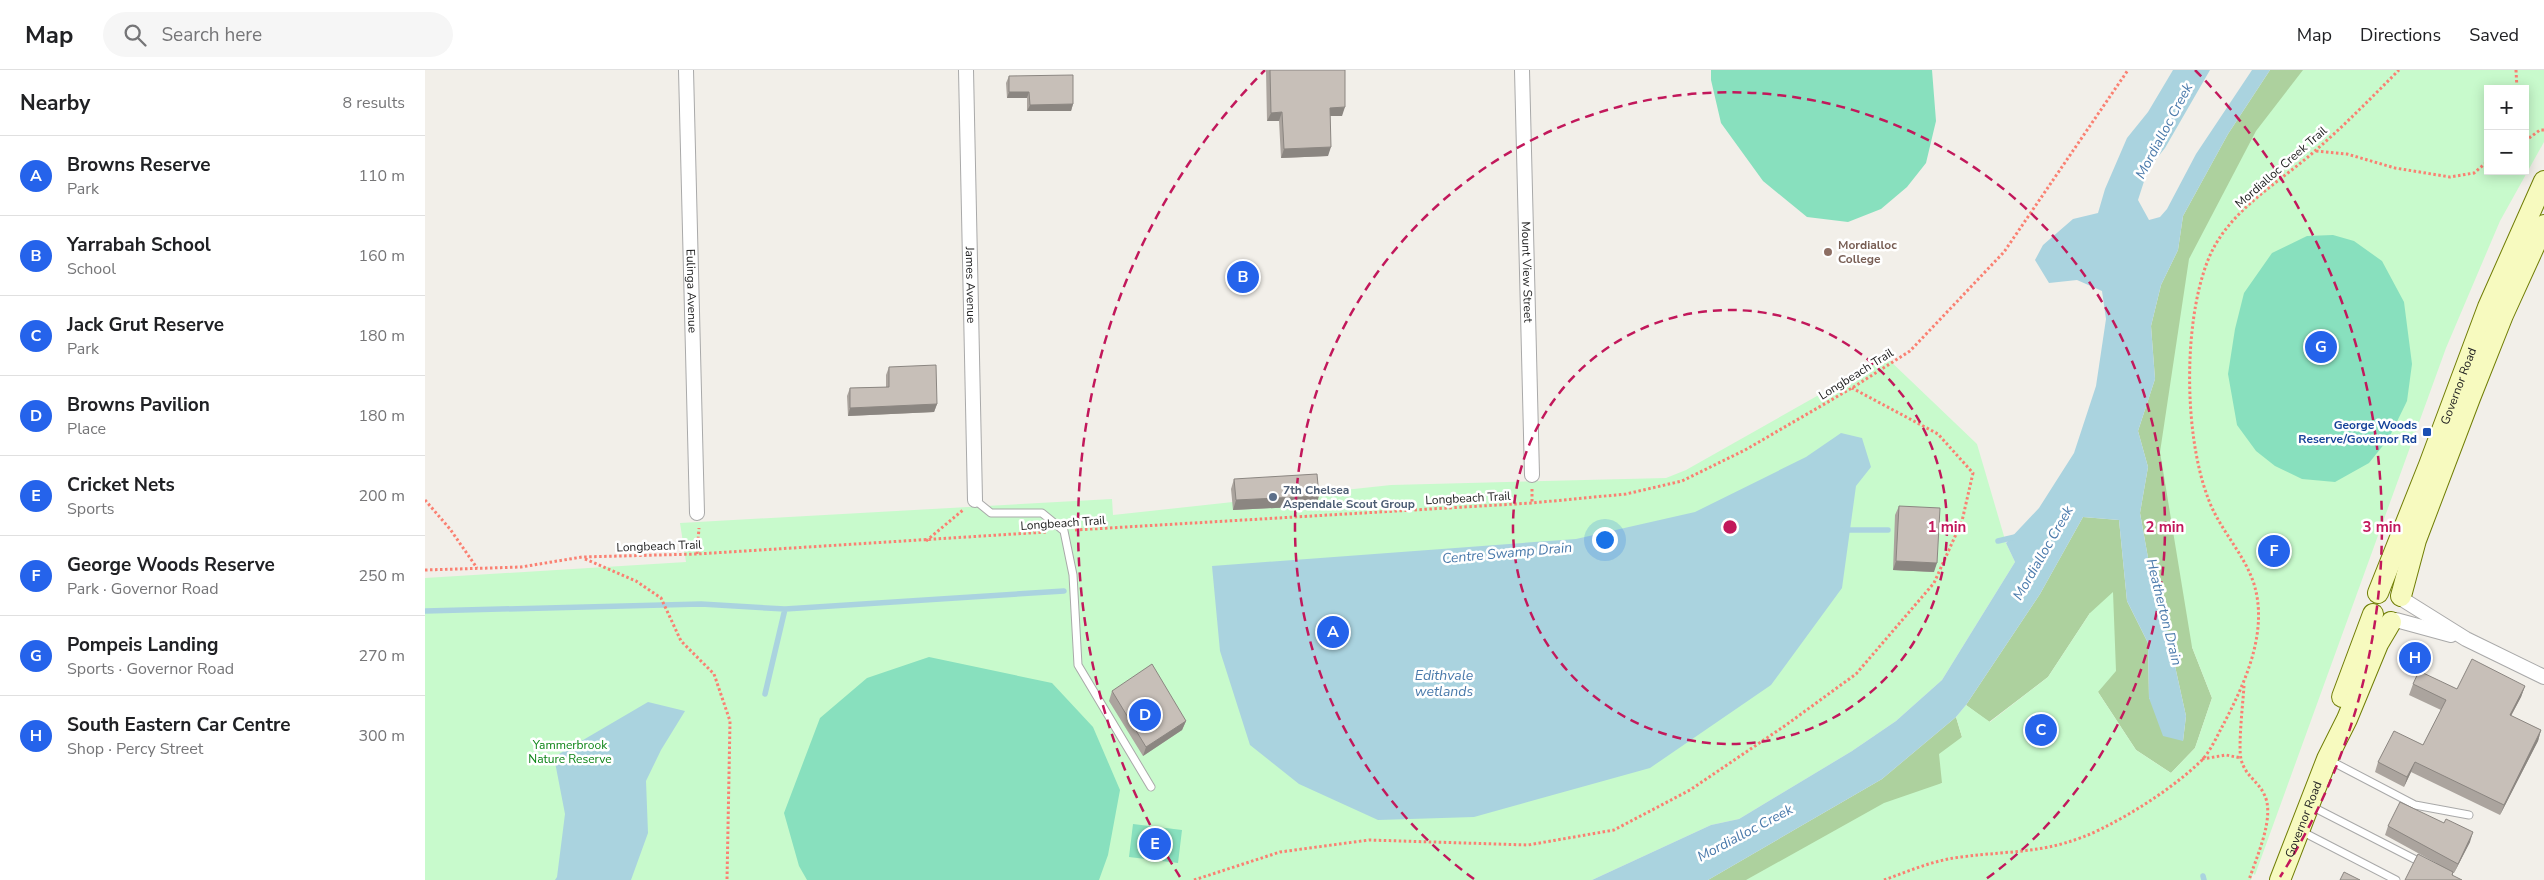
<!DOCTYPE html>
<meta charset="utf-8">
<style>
body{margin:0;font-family:"Nunito Sans",sans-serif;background:#f6f6f6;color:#202124}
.controls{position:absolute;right:15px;top:15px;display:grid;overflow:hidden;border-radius:0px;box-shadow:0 2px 12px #0003}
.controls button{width:45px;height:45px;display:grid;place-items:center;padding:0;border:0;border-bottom:1px solid #e0e0e0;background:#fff;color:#202124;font:25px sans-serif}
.you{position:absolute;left:1179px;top:469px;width:18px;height:18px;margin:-12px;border:4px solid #fff;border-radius:50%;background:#1a73e8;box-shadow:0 0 0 8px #1a73e833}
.badge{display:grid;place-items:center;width:32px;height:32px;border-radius:50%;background:#2563eb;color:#fff;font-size:16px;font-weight:700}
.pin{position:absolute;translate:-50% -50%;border:2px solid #fff;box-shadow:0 1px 5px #0006}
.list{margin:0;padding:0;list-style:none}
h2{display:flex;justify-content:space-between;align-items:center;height:65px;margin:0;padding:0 20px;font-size:21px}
h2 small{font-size:16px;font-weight:400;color:#757577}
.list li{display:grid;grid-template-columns:32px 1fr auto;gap:15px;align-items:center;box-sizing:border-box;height:80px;padding:0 20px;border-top:1px solid #e0e0e0}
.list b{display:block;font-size:19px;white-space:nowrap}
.list p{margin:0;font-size:16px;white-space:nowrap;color:#757577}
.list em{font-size:16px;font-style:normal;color:#757577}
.icon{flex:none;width:28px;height:28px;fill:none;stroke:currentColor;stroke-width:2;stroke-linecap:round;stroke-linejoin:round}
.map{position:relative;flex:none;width:2119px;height:810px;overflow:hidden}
header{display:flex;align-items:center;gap:30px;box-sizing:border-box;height:70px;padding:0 25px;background:#fff;border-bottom:1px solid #e0e0e0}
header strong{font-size:24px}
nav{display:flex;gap:28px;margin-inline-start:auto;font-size:18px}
.search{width:350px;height:45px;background:#f6f6f6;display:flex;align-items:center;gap:12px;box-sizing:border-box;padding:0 18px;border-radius:28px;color:#757577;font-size:19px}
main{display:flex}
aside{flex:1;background:#fff}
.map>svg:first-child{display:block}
</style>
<header>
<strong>Map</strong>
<div class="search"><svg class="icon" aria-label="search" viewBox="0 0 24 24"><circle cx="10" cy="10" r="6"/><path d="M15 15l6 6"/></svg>Search here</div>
<nav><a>Map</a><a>Directions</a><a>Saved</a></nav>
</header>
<main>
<aside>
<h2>Nearby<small>8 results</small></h2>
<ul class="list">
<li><span class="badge">A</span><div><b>Browns Reserve</b><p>Park</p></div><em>110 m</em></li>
<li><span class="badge">B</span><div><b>Yarrabah School</b><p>School</p></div><em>160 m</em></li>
<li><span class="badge">C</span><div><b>Jack Grut Reserve</b><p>Park</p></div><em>180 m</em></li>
<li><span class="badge">D</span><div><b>Browns Pavilion</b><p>Place</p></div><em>180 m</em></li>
<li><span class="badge">E</span><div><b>Cricket Nets</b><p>Sports</p></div><em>200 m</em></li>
<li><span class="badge">F</span><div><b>George Woods Reserve</b><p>Park · Governor Road</p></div><em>250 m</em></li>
<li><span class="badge">G</span><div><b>Pompeis Landing</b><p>Sports · Governor Road</p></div><em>270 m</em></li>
<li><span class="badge">H</span><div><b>South Eastern Car Centre</b><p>Shop · Percy Street</p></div><em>300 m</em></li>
</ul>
</aside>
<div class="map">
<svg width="2119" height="810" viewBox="0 0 2119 810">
<rect width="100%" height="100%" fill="#f2efe9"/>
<path fill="#add19e" d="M1845 0H1959L1767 577 1787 628 1770 678 1746 703 1711 680 1673 622 1665 543 1623 607 1564 652 1541 635 1615 524 1658 447 1694 450 1702 531 1723 573 1724 628 1758 671 1761 646 1739 546 1727 510 1715 443 1723 397 1713 361 1730 309 1726 256 1736 215 1753 180 1758 146 1803 64Z
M1531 647 1537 667 1517 713 1365 810H1283L1457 709Z"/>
<path fill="#c8facc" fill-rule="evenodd" d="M1878 0H2119V72L2075 151 2021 278 1830 805 1828 803 1826 810H1321L1459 733 1517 713 1514 684 1537 667 1531 647 1541 635 1565 652 1623 607 1665 543 1688 522 1691 601 1673 622 1711 680 1746 703 1770 678 1787 628 1767 577 1735 382 1764 189 1831 61ZM2063 19H2100V101H2063Z
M1461 287 1552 374 1581 473 1590 492 1517 610 1471 651 1427 681 1314 749 1286 755 1167 810H0V508L261 492 255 453 687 429 688 445 966 415 1241 408 1261 400Z"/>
<path fill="#88e0be" d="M1286 0H1507L1511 51 1501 93 1482 117 1456 139 1423 152 1382 147 1338 111 1296 53 1286 10Z
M1908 165 1929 171 1957 191 1979 232 1987 294 1982 331 1964 368 1944 393 1910 412 1877 409 1850 396 1831 381 1812 355 1803 304 1810 259 1819 223 1847 183 1882 166Z
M504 587 627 613 668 657 695 720 683 785 674 810H382L374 796 359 743 395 648 442 608Z
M708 754 757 760 753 793 704 787Z"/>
<path fill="#aad3df" d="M1748 0H1785L1740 78 1723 99 1713 130 1724 150 1735 147 1742 139 1771 84 1827 0H1845L1803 64 1758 146 1753 180 1736 215 1726 256 1730 309 1713 361 1723 397 1715 443 1727 510 1739 546 1761 646 1758 671 1738 666 1724 628 1723 573 1702 531 1694 450 1658 447 1615 524 1541 635 1531 647 1457 709 1283 810H1167L1286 755 1314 749 1427 681 1471 651 1517 610 1590 492 1581 473 1614 438 1649 383 1671 316 1681 249 1677 221 1652 210 1624 213 1610 190 1618 175 1648 149 1673 143 1680 119 1702 68 1723 42Z
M1416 363 1437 368 1446 397 1431 416 1417 518 1346 615 1225 698 1049 747 953 750 874 714 825 675 795 581 787 496 1151 469 1270 442 1381 387Z
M223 632 260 641 236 680 221 711 223 763 206 810H130L132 807 140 744 129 687Z"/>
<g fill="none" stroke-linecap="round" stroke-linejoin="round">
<path stroke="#aad3df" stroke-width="5.5" d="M1419 460H1463
M1573 471 1590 467
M0 541 276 534 360 539 639 521
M340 624 360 539
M1778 806 1779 810"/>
<g stroke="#a9a9a9" stroke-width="9">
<path id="lane" d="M550 430 566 443H617L639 461 648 505 653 595 726 717
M1904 690 1990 735 2044 745
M1886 736 1997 793
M1876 761 1971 810"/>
</g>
<g stroke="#a9a9a9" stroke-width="16">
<g id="street">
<path id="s1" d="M261 0 272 443"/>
<path id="s2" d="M541 0 550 430"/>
<path id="s3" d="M1097 0 1107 405"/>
<path d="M1977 529 2041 569 2119 607"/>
<path d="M1971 550 2026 565"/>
</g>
</g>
<g stroke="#707d05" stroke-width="22">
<g id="secondary">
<path id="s4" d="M1953 523 2004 395 2063 237 2119 111"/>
<path d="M1976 526 1991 470 2045 328 2078 245 2119 155"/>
<path d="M1917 627 1948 544"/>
<path id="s5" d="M1855 810 1902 689 1922 649 1953 574 1966 552"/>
</g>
</g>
<path stroke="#fa8072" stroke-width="3" stroke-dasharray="2.5 2.5" stroke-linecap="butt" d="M2091 0 2092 19
M2100 71 2115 60H2119
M1891 81 1922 84 1970 98 2025 107 2049 103 2063 91
M1107 419V433
M0 430 25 459 52 498
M650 460 1107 433 1201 424 1257 411 1320 380 1427 318 1485 281 1579 182 1703 0
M501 471 538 440
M272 484 274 458
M160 489 211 511 236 528 256 571 289 604 305 651 302 810
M0 500 96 497 157 487 272 484 621 462
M1819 616C1818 632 1813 676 1816 689 1820 706 1833 711 1839 724 1851 746 1831 788 1824 810
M1777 689 1801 685 1816 688
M769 810 855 782 944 770 1103 775 1189 760 1265 720 1361 655 1431 604 1509 513 1537 451 1548 403 1513 364 1427 318
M1459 810C1484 801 1509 790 1536 787 1590 780 1625 784 1676 759 1710 742 1748 718 1776 691 1785 682 1791 668 1797 657 1819 615 1844 563 1829 514 1819 483 1794 459 1783 428 1759 365 1758 253 1783 190 1803 140 1853 114 1891 80 1920 55 1947 27 1974 0"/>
<use href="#lane" stroke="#fff" stroke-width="7"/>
<use href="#street" stroke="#fff" stroke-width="14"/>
<use href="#secondary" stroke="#f7fabf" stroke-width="20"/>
</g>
<path fill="#aba49e" d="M841 0H920L917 46H905L903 86 856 88 854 51H842Z
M584 6 648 34 646 41H602V28H582L581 13Z
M464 297 512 334 509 342 423 346 422 326 425 318 461 317V305Z
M809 409 891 436 808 440 806 419Z
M1474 436 1509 502 1468 500 1470 445Z
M1988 614 2032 619 2100 616 2096 627 2086 646 2116 660 2113 671 2075 745 1986 702 1979 717 1950 702 1953 692 1998 675 2016 640 1984 625Z
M687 621 761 651 757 660 718 686 684 631Z
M1963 756 2045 772 2029 803H2028V805L1980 810 2011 793 1960 765Z"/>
<path fill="#8b8681" d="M584 22H604L602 28H582Z
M648 34 646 41H602L605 35Z
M920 37 917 46H901L905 38Z
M857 42 854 51H842L846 43Z
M906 77 903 86 856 88 859 79Z
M512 334 509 342 423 346 425 338Z
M894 426 891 436 808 440 811 430Z
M1471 491 1512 493 1509 502 1468 500Z
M2100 616 2096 627 2081 655 2085 645Z
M761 651 757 660 718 686 721 677Z
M2116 660 2113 671 2075 745 2079 735Z
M1990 692 1986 702 1979 717 1982 707Z
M2048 762 2045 772 2029 803 2033 794Z"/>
<path fill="#c7bfb8" stroke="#8b8681" d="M845 0H920V37L905 38 906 77 859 79 857 42 846 43Z
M648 5V34L605 35 604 22H584V6Z
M511 295 512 334 425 338V318L464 317V297Z
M892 404 894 426 811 430 809 409Z
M1474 436 1515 438 1512 493 1471 491Z
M2047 589 2100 616 2085 645 2116 660 2079 735 1990 692 1982 707 1953 692 1969 661 1998 675 2021 630 1988 614 1994 601 2032 619Z
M727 594 761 651 721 677 687 621Z
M1975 732 2019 753 2021 749 2048 762 2033 794 1963 756Z
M1993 784 2028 802 2027 805 2037 810H1980Z
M1919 802 1935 810H1915Z"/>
<g fill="none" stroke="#c2185b" stroke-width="2.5" stroke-dasharray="9 6">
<circle cx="1305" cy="457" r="217"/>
<path d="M1049 809A435 435 0 1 1 1561 809"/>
<path d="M755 807A652 652 0 0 1 840 0M1770 0A652 652 0 0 1 1855 807"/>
</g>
<circle fill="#8d6e63" stroke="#fff" stroke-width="2" cx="1403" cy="182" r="5"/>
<rect fill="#1a4fb4" stroke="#fff" stroke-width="2" x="1997" y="357" width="10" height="10" rx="2.5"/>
<circle fill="#5c6f8a" stroke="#fff" stroke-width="2" cx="848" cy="427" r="5"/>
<g text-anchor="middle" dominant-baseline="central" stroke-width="5" stroke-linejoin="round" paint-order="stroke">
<g font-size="12" fill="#222" stroke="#fff">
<text transform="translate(1856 97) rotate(-41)">Mordialloc Creek Trail</text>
<text stroke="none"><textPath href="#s3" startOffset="202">Mount View Street</textPath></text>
<text stroke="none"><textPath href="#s2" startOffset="215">James Avenue</textPath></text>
<text stroke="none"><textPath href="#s1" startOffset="221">Eulinga Avenue</textPath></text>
<text transform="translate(1431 304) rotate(-32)">Longbeach Trail</text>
<text stroke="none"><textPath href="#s4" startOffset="222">Governor Road</textPath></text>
<text transform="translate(1043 428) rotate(-3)">Longbeach Trail</text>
<text transform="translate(638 453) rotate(-4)">Longbeach Trail</text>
<text transform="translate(234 476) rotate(-2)">Longbeach Trail</text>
<text stroke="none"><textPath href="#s5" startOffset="65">Governor Road</textPath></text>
</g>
<g font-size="12" font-weight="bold" fill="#785e54" stroke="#fff" text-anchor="start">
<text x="1413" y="175">Mordialloc<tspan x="1413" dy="14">College</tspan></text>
</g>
<g font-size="12" font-weight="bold" fill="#164399" stroke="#fff" text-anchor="end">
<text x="1992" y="355">George Woods<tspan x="1992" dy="14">Reserve/Governor Rd</tspan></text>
</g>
<g font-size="12" font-weight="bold" fill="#4e5e75" stroke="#fff" text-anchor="start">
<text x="858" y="420">7th Chelsea<tspan x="858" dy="14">Aspendale Scout Group</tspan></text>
</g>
<g font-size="12" fill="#0c8416" stroke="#fff">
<text x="145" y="675">Yammerbrook<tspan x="145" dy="14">Nature Reserve</tspan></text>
</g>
<g font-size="14" font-style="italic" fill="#4a7aab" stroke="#fff">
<text transform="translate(1739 61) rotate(-62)">Mordialloc Creek</text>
<text transform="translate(1082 483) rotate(-5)">Centre Swamp Drain</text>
<text transform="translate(1618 483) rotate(-60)">Mordialloc Creek</text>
<text transform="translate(1739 542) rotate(76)">Heatherton Drain</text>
<text x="1019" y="605">Edithvale<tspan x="1019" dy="16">wetlands</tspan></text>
<text transform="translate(1320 763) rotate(-28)">Mordialloc Creek</text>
</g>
</g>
<circle cx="1305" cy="457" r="8" fill="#c2185b" stroke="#fff" stroke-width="2.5"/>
<g font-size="15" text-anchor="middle" font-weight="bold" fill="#c2185b" stroke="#fff" stroke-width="5" stroke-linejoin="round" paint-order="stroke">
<text x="1522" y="462">1 min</text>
<text x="1740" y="462">2 min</text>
<text x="1957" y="462">3 min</text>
</g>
</svg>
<div class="controls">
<button>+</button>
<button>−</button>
</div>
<div class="you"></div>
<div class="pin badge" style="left:908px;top:562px">A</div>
<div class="pin badge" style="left:818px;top:207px">B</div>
<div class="pin badge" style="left:1616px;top:660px">C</div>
<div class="pin badge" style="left:720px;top:645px">D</div>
<div class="pin badge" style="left:730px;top:774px">E</div>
<div class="pin badge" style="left:1849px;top:481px">F</div>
<div class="pin badge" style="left:1896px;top:277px">G</div>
<div class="pin badge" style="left:1990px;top:588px">H</div>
</div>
</main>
